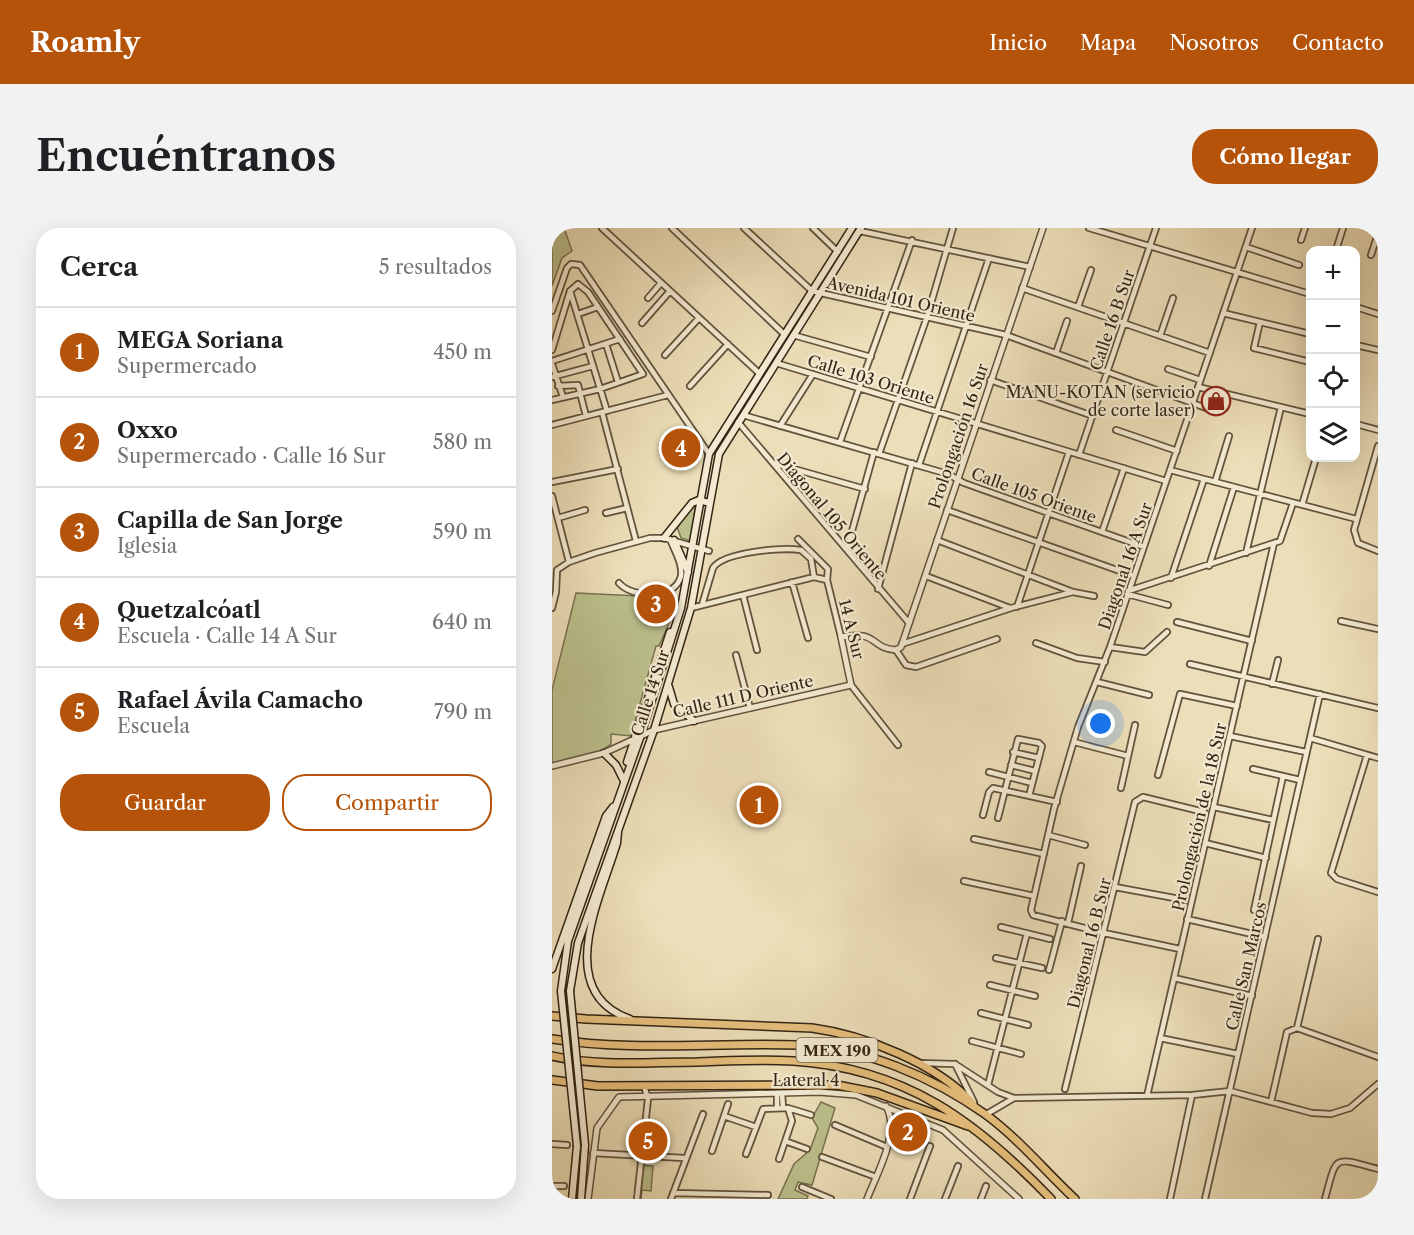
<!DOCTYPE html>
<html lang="es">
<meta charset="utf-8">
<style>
body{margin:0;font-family:"Libre Caslon Text",serif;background:#f2f2f2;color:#202124}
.controls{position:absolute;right:18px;top:18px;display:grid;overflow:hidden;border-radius:12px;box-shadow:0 6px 24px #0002}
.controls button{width:54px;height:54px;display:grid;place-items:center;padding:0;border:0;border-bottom:2px solid #e0e0e0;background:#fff;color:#202124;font:30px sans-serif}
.you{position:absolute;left:549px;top:496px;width:21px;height:21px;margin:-15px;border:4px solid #fff;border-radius:50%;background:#1a73e8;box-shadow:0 0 0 9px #1a73e833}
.badge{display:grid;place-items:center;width:39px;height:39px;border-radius:50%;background:#b45309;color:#fff;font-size:20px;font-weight:700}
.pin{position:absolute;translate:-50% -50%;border:3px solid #fff;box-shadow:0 2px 6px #0006}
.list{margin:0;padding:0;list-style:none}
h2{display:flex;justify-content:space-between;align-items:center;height:78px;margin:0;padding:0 24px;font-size:26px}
h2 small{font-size:20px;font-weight:400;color:#757577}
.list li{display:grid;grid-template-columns:39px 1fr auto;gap:18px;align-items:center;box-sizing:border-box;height:90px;padding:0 24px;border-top:2px solid #e0e0e0}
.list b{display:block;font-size:22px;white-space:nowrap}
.list p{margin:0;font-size:20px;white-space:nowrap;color:#757577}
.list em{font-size:20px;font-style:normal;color:#757577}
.actions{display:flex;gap:12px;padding:18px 24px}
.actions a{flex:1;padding:14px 0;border:2px solid #b45309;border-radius:24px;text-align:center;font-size:21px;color:#b45309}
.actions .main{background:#b45309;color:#fff}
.icon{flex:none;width:33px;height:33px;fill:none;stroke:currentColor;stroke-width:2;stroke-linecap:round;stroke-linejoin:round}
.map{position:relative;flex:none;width:826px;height:971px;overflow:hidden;border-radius:24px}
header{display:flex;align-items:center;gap:36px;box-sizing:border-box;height:84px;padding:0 30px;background:#b45309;color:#fff}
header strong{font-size:28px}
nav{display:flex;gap:33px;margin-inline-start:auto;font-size:21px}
.intro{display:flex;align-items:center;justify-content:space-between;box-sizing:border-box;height:144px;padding:0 36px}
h1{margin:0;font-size:42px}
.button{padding:15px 27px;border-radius:24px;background:#b45309;color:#fff;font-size:21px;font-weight:700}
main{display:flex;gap:36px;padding:0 36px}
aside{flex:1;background:#fff;border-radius:24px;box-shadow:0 6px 24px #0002}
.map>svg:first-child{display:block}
</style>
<header>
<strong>Roamly</strong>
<nav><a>Inicio</a><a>Mapa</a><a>Nosotros</a><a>Contacto</a></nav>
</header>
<div class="intro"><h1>Encuéntranos</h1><a class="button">Cómo llegar</a></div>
<main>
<aside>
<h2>Cerca<small>5 resultados</small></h2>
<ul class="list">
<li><span class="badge">1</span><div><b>MEGA Soriana</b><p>Supermercado</p></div><em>450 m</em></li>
<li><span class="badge">2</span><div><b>Oxxo</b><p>Supermercado · Calle 16 Sur</p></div><em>580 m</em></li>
<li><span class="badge">3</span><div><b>Capilla de San Jorge</b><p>Iglesia</p></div><em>590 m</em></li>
<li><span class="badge">4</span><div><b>Quetzalcóatl</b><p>Escuela · Calle 14 A Sur</p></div><em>640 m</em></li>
<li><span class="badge">5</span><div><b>Rafael Ávila Camacho</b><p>Escuela</p></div><em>790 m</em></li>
</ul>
<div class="actions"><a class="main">Guardar</a><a>Compartir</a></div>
</aside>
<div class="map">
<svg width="826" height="971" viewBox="0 0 826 971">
<rect width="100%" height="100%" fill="#ecdeb8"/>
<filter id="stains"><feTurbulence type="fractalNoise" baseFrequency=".00333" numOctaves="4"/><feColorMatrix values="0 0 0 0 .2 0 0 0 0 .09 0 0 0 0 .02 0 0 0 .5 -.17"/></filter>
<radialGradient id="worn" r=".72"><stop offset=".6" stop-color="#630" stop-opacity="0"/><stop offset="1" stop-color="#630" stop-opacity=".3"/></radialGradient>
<path fill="#bbc08c" stroke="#787250" stroke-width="1.5" d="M0 0H12L20 23 10 30 0 58Z
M144 275 138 313 129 310 125 299Z
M24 365 87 368 90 375 94 371 93 386 115 384 116 388H119L117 383 125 377 107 418H104L79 508 59 506V516L47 524 0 536V462Z
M269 874 283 880 260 957 246 954 243 962 256 968 255 971H226L242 936 258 922 266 900 260 890Z
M88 937 101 938 99 963 90 962 89 971H85Z"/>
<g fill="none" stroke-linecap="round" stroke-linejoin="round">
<g stroke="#62533e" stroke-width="8">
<path id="minor" d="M50 0 208 146
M120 0 233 107
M192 0 260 63 454 107 665 184
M261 0 286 24
M537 0 758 66
M308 3 478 39
M749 12 753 0
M694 19 747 37
M785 19 791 0
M819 27 826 6
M470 60 658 125
M18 63 55 183
M96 70 109 55
M526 79 539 42
M804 79 826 86
M0 83 15 40 19 36 28 37 157 226
M671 85 758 106
M26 86 46 79
M708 94 702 120 758 134
M90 95 118 63
M241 107 319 129
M608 108 621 70
M54 116 66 154
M804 117 826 122
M0 122 18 63 26 56 36 64 91 146 48 161 0 172
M504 125 515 93
M113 127 147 90
M0 133 68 111
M224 135 614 253
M0 136 11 169
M616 141 648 152
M0 149 41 138
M438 152 541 188
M6 158 26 157 34 188
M138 158 176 116
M646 159 758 186
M50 184 84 313
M191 187 396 246 412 255 592 319
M186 194 357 395
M804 196 826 202
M0 197 116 167
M228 198 261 146
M564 202 625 223
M288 214 360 12
M826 218 802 302 806 315 826 323
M327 226 375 89 401 0
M527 227 604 0
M221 235 313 261
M367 237 437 30
M618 242 804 291
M0 254 66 241
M663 254 677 208
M0 268 17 334
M750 277 764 230
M395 282 582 348
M54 285 75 280
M6 290 33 282
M550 304 572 240
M385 312 521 364 542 368
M295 321 322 224
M694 325 729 179
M657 338 682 259
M374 348 458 380
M619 350 652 251
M275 352 289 409
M240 354 256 410
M67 355C80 370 123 373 129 348 131 336 122 322 118 311
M326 361 360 235
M576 363 728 313 741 275
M575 366 616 377
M191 367 205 422
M150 377 161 340C171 324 231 319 249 322L259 331 262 349
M465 379 517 224
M0 380 4 364 5 342 17 334 43 325 98 310H112L157 323
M139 380 262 349 275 352 276 341 246 311
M789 393 826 401
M625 394 700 413
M484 415 525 430 553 434
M350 416 459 380 521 364
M558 419 593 424 615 404
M344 422 354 437 364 439 445 411
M184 427 198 480
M638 436 826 480
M545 454 597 467
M720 456 726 432
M299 457 346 517
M678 508 754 524
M758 510 826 530
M522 514 576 528
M461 524 487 530
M815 527 779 645 785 651 826 664
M459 537 483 543
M701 541 748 552
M437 544 480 555
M606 547 628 466 685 478
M569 560 583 497
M662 579 721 592
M431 587 437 564 441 560 505 574
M446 590 466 511 487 515 490 518 477 568
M496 607 533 617
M422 611 492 626
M653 615 714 630
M412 653 482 668
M563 659 633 672
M702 682 731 548
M635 691 713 709
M516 695 529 638
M449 699 498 711
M628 721 552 705 481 687 479 682 502 581 526 499 558 419 700 0
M444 730 490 740
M497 742 510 693
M622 750 700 768
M438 757 483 768
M429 785 476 797
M745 800 766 711
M745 800 826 829
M608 810 686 826
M420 813 469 826
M367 835 403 836 446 864 462 870 640 867 678 863 760 885 779 886 798 880 826 856
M403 836 422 874
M436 857 475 705
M513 861 583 574 591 569 652 584
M225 865V880
M230 865 231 880
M595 868 722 315
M719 874 735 804 745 800
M433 887 462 870
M172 888 204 899
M283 897 335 919
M233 913 255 921
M0 916 15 917
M160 923 176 876
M41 925 132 930
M194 926 211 881 236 880 259 887
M270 929 324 949
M227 931 240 893 236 880
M0 958H12
M250 959 279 971
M121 965 216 967
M85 971 96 871 92 858
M119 971 151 886
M358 971 378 918
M393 971 406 938
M429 971 434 958
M618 971 640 867
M653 971 768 466
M773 971C785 926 781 929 826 941
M824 971 826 963"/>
</g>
<g stroke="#62533e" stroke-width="8">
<path id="tertiary" d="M0 538 52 525 102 502 299 457 289 409C327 402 317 420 344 422L349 419 491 0
M338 911 349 893 362 888
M36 971 45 900 67 869 267 864 304 867 391 902 467 971
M315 971C325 945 349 904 334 878"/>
</g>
<g stroke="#342515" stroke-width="9">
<path id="secondary" d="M112 310 140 275 147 272 157 275
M122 312 136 344
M117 459 122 476 142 493
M52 525 64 537 72 553
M75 534 118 404
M66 604 65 615C49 669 0 764 78 791
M0 741 54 588 61 579
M9 763 16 713 89 507 129 380 157 226 300 0
M18 763 26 715 102 502 139 380 167 226 309 0
M20 971 25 918
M29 971 33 917"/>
</g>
<g stroke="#342515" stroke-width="10">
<path id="trunk" d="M0 788 34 791 260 800C312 807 386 836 421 876
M0 811C82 824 164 814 246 817 311 819 381 849 433 886 466 910 493 943 523 971
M0 828C48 839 97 834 145 834 177 833 209 831 241 833 353 840 424 893 499 971
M0 852 46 858 285 857 325 865 416 898"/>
</g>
<use href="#minor" stroke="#f3ead1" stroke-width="4.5"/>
<use href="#tertiary" stroke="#f3ead1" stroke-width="5"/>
<use href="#secondary" stroke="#f3ead1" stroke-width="6"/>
<use href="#trunk" stroke="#e6bf7c" stroke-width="7"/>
<g stroke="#342515" stroke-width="9" stroke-linecap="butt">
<path id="secondary-bridge" d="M9 763 25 918
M18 763 33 917"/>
</g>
<use href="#secondary-bridge" stroke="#f3ead1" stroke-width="6"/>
</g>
<defs>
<g id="shop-ring" transform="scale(1.5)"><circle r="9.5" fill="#f3ead1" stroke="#8f2418" stroke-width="1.5"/><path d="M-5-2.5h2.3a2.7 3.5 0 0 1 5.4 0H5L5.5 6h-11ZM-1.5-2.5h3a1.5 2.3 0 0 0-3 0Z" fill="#8f2418"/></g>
</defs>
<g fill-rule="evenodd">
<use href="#shop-ring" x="664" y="173"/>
</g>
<g text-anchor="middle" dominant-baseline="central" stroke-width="4.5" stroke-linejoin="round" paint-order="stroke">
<rect fill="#f3ead1" stroke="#6d604d" stroke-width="1.5" x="244.5" y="810" width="81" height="24" rx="4.5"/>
<g font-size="15" font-weight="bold" fill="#342515">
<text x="285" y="822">MEX 190</text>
</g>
<g font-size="16" fill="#342515" stroke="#f3ead1">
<text transform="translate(349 71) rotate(13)">Avenida 101 Oriente</text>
<text transform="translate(560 92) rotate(-71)">Calle 16 B Sur</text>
<text transform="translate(319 151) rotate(17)">Calle 103 Oriente</text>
<text transform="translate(406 208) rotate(-71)">Prolongación 16 Sur</text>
<text transform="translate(482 267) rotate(20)">Calle 105 Oriente</text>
<text transform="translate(280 288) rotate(50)">Diagonal 105 Oriente</text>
<text transform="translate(573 338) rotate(-71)">Diagonal 16 A Sur</text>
<text transform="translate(300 401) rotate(76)">14 A Sur</text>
<text transform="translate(98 465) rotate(-72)">Calle 14 Sur</text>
<text transform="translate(191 468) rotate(-13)">Calle 111 D Oriente</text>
<text transform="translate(647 589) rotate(-77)">Prolongación de la 18 Sur</text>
<text transform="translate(537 715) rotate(-76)">Diagonal 16 B Sur</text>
<text transform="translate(694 738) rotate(-77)">Calle San Marcos</text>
<text x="254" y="852">Lateral 4</text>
</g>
<g font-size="16" fill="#342515" stroke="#f3ead1" text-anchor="end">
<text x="643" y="164">MANU-KOTAN (servicio<tspan x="643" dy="18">de corte laser)</tspan></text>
</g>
</g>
<rect width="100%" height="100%" filter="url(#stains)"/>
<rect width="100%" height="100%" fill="url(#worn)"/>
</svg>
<div class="controls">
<button>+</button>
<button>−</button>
<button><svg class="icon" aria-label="locate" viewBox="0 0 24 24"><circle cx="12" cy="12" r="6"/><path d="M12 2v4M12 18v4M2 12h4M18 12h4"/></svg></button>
<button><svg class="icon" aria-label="layers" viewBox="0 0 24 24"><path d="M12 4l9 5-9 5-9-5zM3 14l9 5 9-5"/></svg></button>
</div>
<div class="you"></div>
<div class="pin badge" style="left:207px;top:577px">1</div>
<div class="pin badge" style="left:356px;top:904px">2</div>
<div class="pin badge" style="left:104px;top:376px">3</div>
<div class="pin badge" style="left:129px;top:220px">4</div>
<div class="pin badge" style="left:96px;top:913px">5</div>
</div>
</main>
